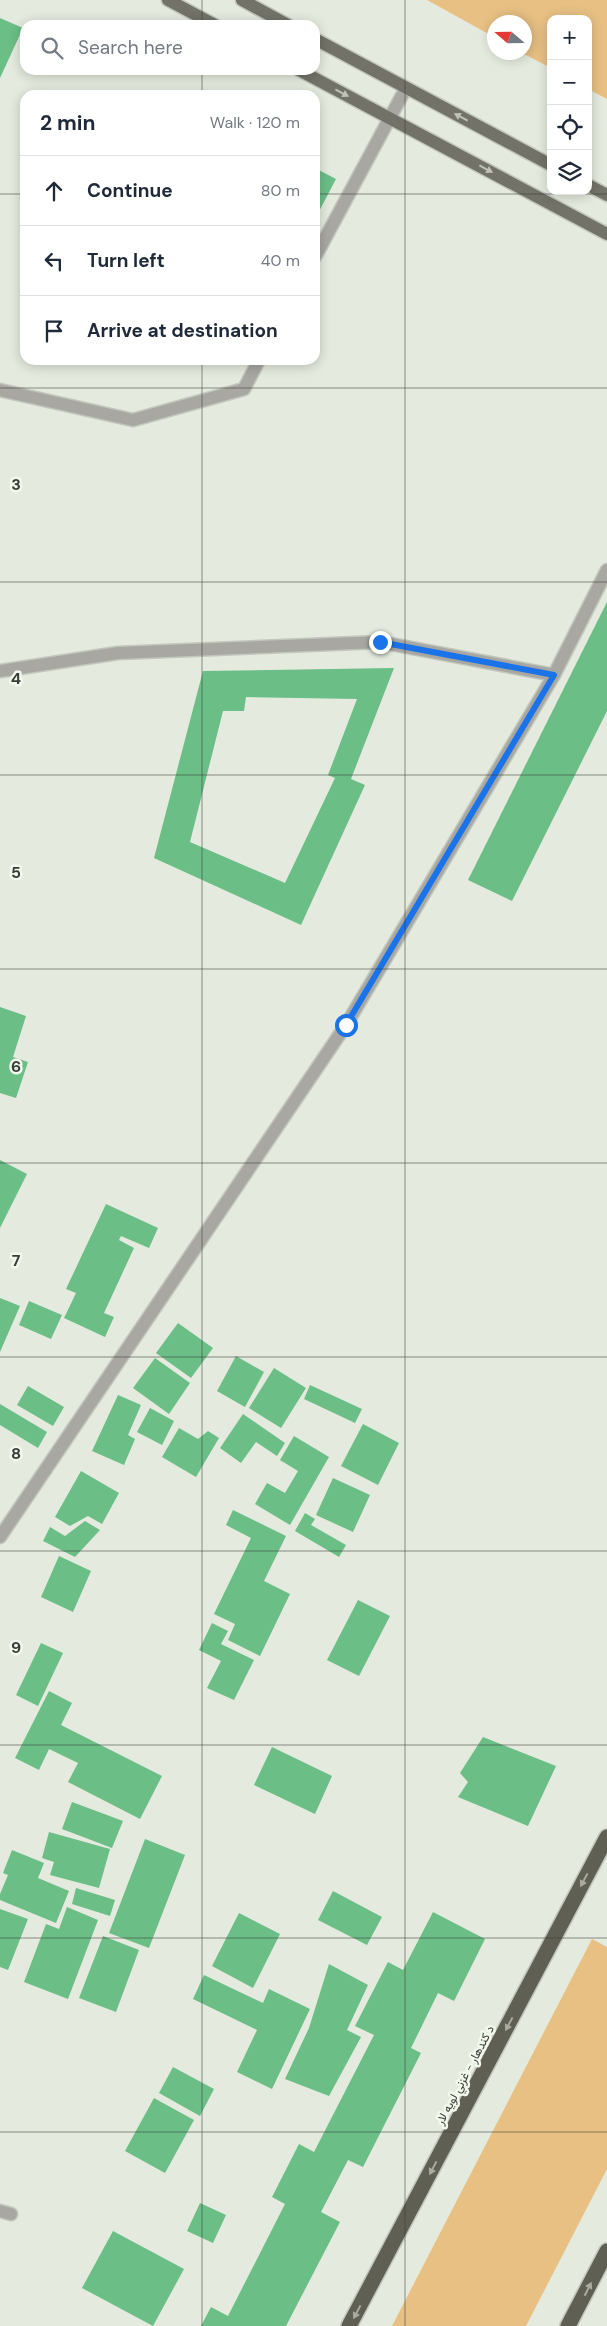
<!DOCTYPE html>
<meta charset="utf-8">
<style>
body{margin:0;font-family:"DM Sans",Vazirmatn,sans-serif;background:#f6f6f7;color:#1f2937}
.controls{position:absolute;right:15px;top:15px;display:grid;overflow:hidden;border-radius:10px;box-shadow:0 2px 12px #0003}
.controls button{width:45px;height:45px;display:grid;place-items:center;padding:0;border:0;border-bottom:1px solid #e0e1e3;background:#fff;color:#1f2937;font:25px sans-serif}
.compass{position:absolute;left:487px;top:15px;width:45px;height:45px;border-radius:50%;background:#fff;box-shadow:0 2px 12px #0003;rotate:290deg}
.stop{position:absolute;width:15px;height:15px;margin:-11px;border:4px solid #1a73e8;border-radius:50%;background:#fff}
.stop.end{background:#1a73e8;border-color:#fff;box-shadow:0 1px 5px #0008}
.list{margin:0;padding:0;list-style:none}
h2{display:flex;justify-content:space-between;align-items:center;height:65px;margin:0;padding:0 20px;font-size:21px}
h2 small{font-size:16px;font-weight:400;color:#747a83}
.list li{display:grid;grid-template-columns:32px 1fr auto;gap:15px;align-items:center;box-sizing:border-box;height:70px;padding:0 20px;border-top:1px solid #e0e1e3}
.list b{display:block;font-size:19px;white-space:nowrap}
.list em{font-size:16px;font-style:normal;color:#747a83}
.icon{flex:none;width:28px;height:28px;fill:none;stroke:currentColor;stroke-width:2;stroke-linecap:round;stroke-linejoin:round}
.map{position:relative;flex:none;width:607px;height:2326px;overflow:hidden}
.search{position:absolute;background:#fff;box-shadow:0 2px 12px #0003;left:20px;top:20px;width:300px;height:55px;display:flex;align-items:center;gap:12px;box-sizing:border-box;padding:0 18px;border-radius:15px;color:#747a83;font-size:19px}
.panel{position:absolute;background:#fff;box-shadow:0 2px 12px #0003;left:20px;top:90px;width:300px;height:275px;border-radius:15px}
.map>svg:first-child{display:block}
</style>
<div class="map">
<svg width="607" height="2326" viewBox="0 0 607 2326">
<rect width="100%" height="100%" fill="#e4eade"/>
<path fill="#e8c084" d="M427 0H607V99L588 89V19H551V68L522 53 524 52V22H494V37Z
M592 1939 607 1947V2169L526 2326H392Z"/>
<path fill="#6bbe86" fill-rule="evenodd" d="M0 18 23 28 0 78Z
M315 168 336 179 315 219Z
M607 602V711L512 901 468 880Z
M394 668 351 779 365 785 301 925 154 858 203 671ZM246 697 357 699 328 775 335 778 285 883 190 842 223 711H244Z
M0 1007 26 1016 13 1057 28 1062 16 1098 0 1093Z
M0 1160 27 1174 0 1228Z
M106 1204 158 1228 149 1248 121 1236 119 1240 134 1248 104 1313 114 1317 105 1337 64 1318 76 1293 66 1289Z
M0 1298 20 1306 0 1352Z
M29 1301 62 1315 51 1339 19 1325Z
M178 1323 213 1348 191 1378 156 1353Z
M236 1356 264 1372 245 1407 217 1391Z
M155 1358 190 1383 169 1414 133 1388Z
M274 1368 306 1388 281 1428 249 1408Z
M310 1385 362 1409 355 1423 304 1399Z
M28 1386 64 1407 53 1426 17 1405Z
M118 1395 141 1405 128 1435 135 1439 124 1465 92 1451Z
M0 1404 47 1432 38 1448 0 1425Z
M150 1408 174 1421 162 1445 137 1432Z
M243 1414 285 1443 277 1456 256 1442 241 1463 220 1448Z
M363 1424 399 1443 378 1485 341 1466Z
M179 1428 198 1439 208 1431 219 1438 196 1477 162 1457Z
M294 1436 329 1457 290 1525 255 1504 267 1483 285 1493 298 1471 280 1460Z
M81 1471 119 1493 102 1524 88 1516 70 1526 55 1517Z
M333 1478 370 1495 353 1532 316 1515Z
M233 1510 286 1536 264 1581 290 1594 260 1656 228 1640 235 1624 214 1614 251 1538 226 1525Z
M305 1513 315 1519 311 1525 346 1545 339 1557 295 1531Z
M85 1521 100 1530 75 1557 43 1541 50 1527 65 1536Z
M59 1556 91 1571 73 1612 41 1597Z
M358 1600 390 1616 359 1676 327 1660Z
M212 1623 228 1631 221 1644 254 1660 234 1700 207 1688 221 1661 199 1650Z
M41 1643 63 1653 38 1706 16 1695Z
M49 1691 72 1703 61 1725 162 1776 140 1819 68 1782 78 1763 49 1749 39 1770 15 1758Z
M483 1737 556 1766 528 1826 458 1797 468 1782 460 1773Z
M272 1747 332 1776 315 1814 254 1785Z
M72 1802 123 1821 112 1848 62 1829Z
M49 1832 110 1849 99 1888 50 1875 54 1862 42 1858Z
M145 1839 185 1855 149 1948 109 1933Z
M12 1850 44 1863 38 1878 69 1891 56 1923 0 1900V1894L8 1875 3 1873Z
M76 1888 115 1900 110 1916 72 1904Z
M333 1891 382 1917 367 1945 318 1920Z
M67 1907 98 1920 68 1999 24 1982 46 1924 59 1929Z
M0 1909 28 1919 8 1970 0 1967Z
M433 1912 485 1939 454 2001 438 1993 411 2048 421 2053 363 2167 348 2160 321 2212 340 2222 286 2326H201L211 2307 228 2316 285 2204 272 2197 299 2144 314 2152 374 2035 355 2026 388 1962 403 1970Z
M239 1913 280 1934 253 1988 212 1966Z
M103 1936 139 1950 116 2012 79 1998Z
M329 1964 368 1985 347 2030 361 2037 329 2096 285 2079 309 2028Z
M204 1975 263 2003 269 1989 310 2009 272 2089 237 2072 257 2030 193 1999Z
M173 2067 214 2089 200 2116 159 2093Z
M154 2098 194 2120 165 2173 125 2151Z
M200 2203 226 2215 213 2243 187 2231Z
M113 2231 184 2269 153 2326 82 2288Z"/>
<g fill="none" stroke-linecap="round" stroke-linejoin="round">
<g stroke="#c2c7bd" stroke-width="15">
<path id="minor" d="M315 257 406 88
M0 390 133 420 244 389 259 360
M0 671 118 653 380 642 554 675
M0 1537 346 1025 554 675 607 570
M0 2211 11 2214"/>
</g>
<g stroke="#c2c7bd" stroke-width="15">
<path id="major" d="M168 0 215 25
M242 0 288 25
M315 39 551 165
M299 70 607 234
M588 185 607 195"/>
</g>
<g stroke="#c2c7bd" stroke-width="18">
<path id="highway" d="M349 2326 607 1837
M568 2326 607 2251"/>
</g>
<use href="#minor" stroke="#a8a7a2" stroke-width="12"/>
<use href="#major" stroke="#737268" stroke-width="12"/>
<use href="#highway" stroke="#605f53" stroke-width="15"/>
</g>
<defs><path id="oneway-solid" d="M-6-.8H1V-3.2L6.5 0L1 3.2V.8H-6Z" transform="scale(1.25)"/></defs>
<g fill="#bfc2b7">
<use href="#oneway-solid" transform="translate(342 93) rotate(28)"/>
<use href="#oneway-solid" transform="translate(461 117) rotate(-152)"/>
<use href="#oneway-solid" transform="translate(486 169) rotate(28)"/>
</g>
<g fill="#a9ac9f">
<use href="#oneway-solid" transform="translate(584 1880) rotate(118)"/>
<use href="#oneway-solid" transform="translate(509 2024) rotate(118)"/>
<use href="#oneway-solid" transform="translate(433 2168) rotate(118)"/>
<use href="#oneway-solid" transform="translate(588 2289) rotate(-63)"/>
<use href="#oneway-solid" transform="translate(357 2312) rotate(118)"/>
</g>
<g fill="none" stroke-linecap="round" stroke-linejoin="round">
<path stroke="#1a73e8" stroke-width="6" d="M346 1025 554 675 380 642"/>
</g>
<path fill="none" stroke="#3a3c37" stroke-width="1" stroke-opacity="0.55" d="M202 0V25M405 0V2326M202 70V95M0 194H25M315 194H607M202 360V2326M0 388H607M0 582H607M0 775H607M0 969H607M0 1163H607M0 1357H607M0 1551H607M0 1745H607M0 1938H607M0 2132H607"/>
<g text-anchor="middle" dominant-baseline="central" stroke-width="5" stroke-linejoin="round" paint-order="stroke">
<g font-size="12" fill="#3a3c37" stroke="#f2f8eb">
<text transform="translate(465 2075) rotate(-62)">د کندهار - غزني لويه لار</text>
</g>
</g>
<g font-size="16" text-anchor="middle" font-weight="bold" fill="#3a3c37" stroke="#f2f8eb" stroke-width="5" stroke-linejoin="round" paint-order="stroke">
<text x="16" y="490">3</text>
<text x="16" y="684">4</text>
<text x="16" y="878">5</text>
<text x="16" y="1072">6</text>
<text x="16" y="1266">7</text>
<text x="16" y="1459">8</text>
<text x="16" y="1653">9</text>
</g>
</svg>
<div class="controls">
<button>+</button>
<button>−</button>
<button><svg class="icon" aria-label="locate" viewBox="0 0 24 24"><circle cx="12" cy="12" r="6"/><path d="M12 2v4M12 18v4M2 12h4M18 12h4"/></svg></button>
<button><svg class="icon" aria-label="layers" viewBox="0 0 24 24"><path d="M12 4l9 5-9 5-9-5zM3 14l9 5 9-5"/></svg></button>
</div>
<svg class="compass" viewBox="-18 -18 36 36"><path d="M0-13l5 13h-10z" fill="#e53935"/><path d="M0 13l5-13h-10z" fill="#747a83"/></svg>
<div class="stop" style="left:346px;top:1025px"></div>
<div class="stop end" style="left:380px;top:642px"></div>
<div class="search"><svg class="icon" aria-label="search" viewBox="0 0 24 24"><circle cx="10" cy="10" r="6"/><path d="M15 15l6 6"/></svg>Search here</div>
<section class="panel">
<h2>2 min<small>Walk · 120 m</small></h2>
<ul class="list">
<li><svg class="icon" aria-label="ahead" viewBox="0 0 24 24"><path d="M12 20V5M6 11l6-6 6 6"/></svg><div><b>Continue</b></div><em>80 m</em></li>
<li><svg class="icon" aria-label="left" viewBox="0 0 24 24"><path d="M17 20v-9H6M10 6l-5 5 5 5"/></svg><div><b>Turn left</b></div><em>40 m</em></li>
<li><svg class="icon" aria-label="arrive" viewBox="0 0 24 24"><path d="M6 21V4h12l-3 4 3 4H6"/></svg><div><b>Arrive at destination</b></div></li>
</ul>
</section>
</div>
